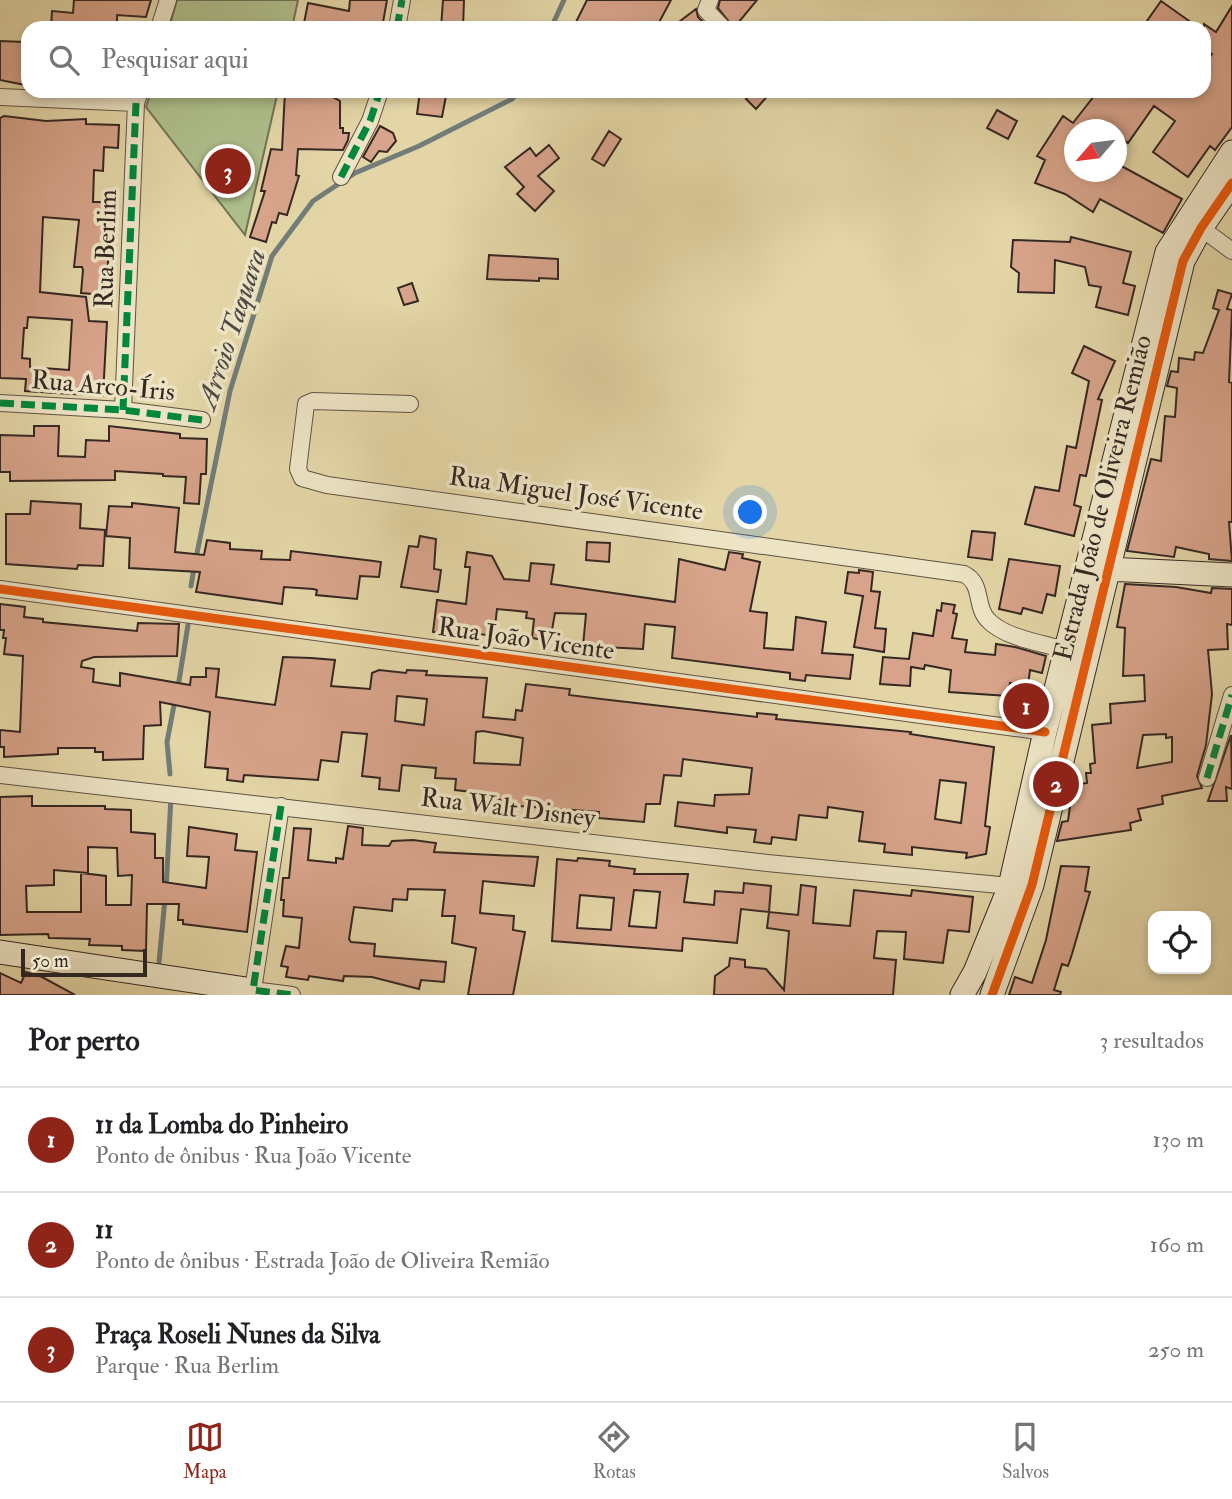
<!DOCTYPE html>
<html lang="pt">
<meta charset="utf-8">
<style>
body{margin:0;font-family:"IM FELL Double Pica",serif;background:#f2f2f2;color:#202124}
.controls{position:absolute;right:21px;bottom:21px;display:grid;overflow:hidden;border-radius:14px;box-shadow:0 4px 10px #0003}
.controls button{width:63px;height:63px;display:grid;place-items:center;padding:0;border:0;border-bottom:2px solid #e0e0e0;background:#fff;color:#202124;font:35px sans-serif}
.compass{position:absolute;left:1064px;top:119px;width:63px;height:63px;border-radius:50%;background:#fff;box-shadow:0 4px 10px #0003;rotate:242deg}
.scale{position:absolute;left:21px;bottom:18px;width:126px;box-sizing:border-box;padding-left:7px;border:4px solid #352823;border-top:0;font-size:19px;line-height:24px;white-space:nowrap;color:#352823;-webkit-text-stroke:5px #ede4c5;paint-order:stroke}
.you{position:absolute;left:751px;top:513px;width:24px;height:24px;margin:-18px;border:5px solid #fff;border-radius:50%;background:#1a73e8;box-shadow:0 0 0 10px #1a73e833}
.badge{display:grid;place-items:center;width:46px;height:46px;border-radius:50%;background:#8f2418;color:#fff;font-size:23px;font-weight:700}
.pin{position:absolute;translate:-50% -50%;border:4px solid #fff;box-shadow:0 2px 7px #0006}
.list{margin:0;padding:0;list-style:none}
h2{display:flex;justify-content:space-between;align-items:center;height:91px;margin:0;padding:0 28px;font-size:30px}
h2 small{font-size:23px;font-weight:400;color:#757577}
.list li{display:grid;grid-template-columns:46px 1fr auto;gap:21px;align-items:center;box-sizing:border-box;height:105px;padding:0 28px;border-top:2px solid #e0e0e0}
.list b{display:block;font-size:26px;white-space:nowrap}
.list p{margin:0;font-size:23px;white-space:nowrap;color:#757577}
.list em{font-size:23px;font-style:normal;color:#757577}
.icon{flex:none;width:38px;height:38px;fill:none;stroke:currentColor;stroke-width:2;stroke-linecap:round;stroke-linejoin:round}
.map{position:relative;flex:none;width:1232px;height:995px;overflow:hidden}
.search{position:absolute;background:#fff;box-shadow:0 4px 10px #0003;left:21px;right:21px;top:21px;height:77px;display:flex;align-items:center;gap:18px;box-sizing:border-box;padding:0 24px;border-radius:21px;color:#757577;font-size:26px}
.sheet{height:406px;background:#fff}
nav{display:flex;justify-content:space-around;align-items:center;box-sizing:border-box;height:98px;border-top:2px solid #e0e0e0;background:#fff;font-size:19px;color:#757577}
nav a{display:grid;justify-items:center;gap:4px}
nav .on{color:#8f2418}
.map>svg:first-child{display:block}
</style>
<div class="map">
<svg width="1232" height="995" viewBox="0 0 1232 995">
<rect width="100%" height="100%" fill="#e3d5a6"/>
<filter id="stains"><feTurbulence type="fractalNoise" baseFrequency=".00286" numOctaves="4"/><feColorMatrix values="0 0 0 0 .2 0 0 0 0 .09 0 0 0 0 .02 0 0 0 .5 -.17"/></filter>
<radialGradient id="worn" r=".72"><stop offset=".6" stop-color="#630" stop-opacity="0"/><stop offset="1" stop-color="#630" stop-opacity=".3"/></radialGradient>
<path fill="#aebe8b" stroke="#727357" stroke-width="2" d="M177 0H298L292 28H169Z
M151 91H278L245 235 146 107Z"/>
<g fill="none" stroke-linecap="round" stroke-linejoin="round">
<path stroke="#727d79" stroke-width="5" d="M551 28 564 0
M196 558 230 391 272 256 313 201 355 173 419 146 512 99 520 91
M191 586 194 568
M178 687 188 625
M170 774 167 742 175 700
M166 889 171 797
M159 962 165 899"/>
</g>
<path fill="#d7a38a" stroke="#352823" stroke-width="2" fill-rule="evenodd" d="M74 0H151L146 17 117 15V28H51L52 11 73 13Z
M350 0H387L382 28 324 27 304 23 308 3 349 11Z
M443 0H464L463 28H441Z
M587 0H671L656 28H573Z
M720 0H757L734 28 718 8Z
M1161 1 1199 28H1142Z
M1232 6V127L1215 150 1210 146 1188 177 1153 152 1175 121 1154 106 1128 143 1116 134V130H1110L1098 122 1093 130H1074V172H1116V163L1182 199 1163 233 1100 199 1093 212 1065 194 1035 183 1045 160 1037 156 1063 116 1073 123 1098 91H1204V65L1212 54 1204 49V24L1216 32Z
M696 9 698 17 709 28H671Z
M0 41 24 42V57L28 60 25 85 0 80Z
M285 91H322L340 101V128H343V133H349L348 140 343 150 298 149 296 175 299 176 287 215 279 213 276 223 272 222 266 242 250 237 265 191H261L271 149 282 150Z
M420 91H447L442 117 417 114Z
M753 91H772L756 109 746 99Z
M997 110 1017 121 1008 139 987 128Z
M4 116 46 121 86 119V124L119 125 118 148 104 147 103 171 94 170 93 202H106L105 211H109L107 254H109L104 295 81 293 83 270 82 267H74L79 220 43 217 40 292 86 297 89 321 107 322 103 396 25 391 26 379 0 378V118ZM28 317 72 320 69 370 30 367V359L22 358 24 328H27Z
M380 126 393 133 396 141 387 152 379 151 371 162 363 157Z
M609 131 621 139 604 166 592 159Z
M549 145 559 158 538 176 554 191 535 211 517 194 524 187 505 167 530 148 536 156Z
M1071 237 1131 252 1123 283 1135 286 1128 315 1096 307 1101 287 1089 285 1085 267 1055 260 1054 293 1018 292 1019 273 1011 267 1013 240 1070 242Z
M489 255 558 259V279L539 278V281L487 279Z
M412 283 418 301 404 305 398 288Z
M1218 290 1232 294 1227 309 1232 310 1229 382 1232 383V522H1229L1232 561 1209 559V554L1176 547 1174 557 1127 551 1151 459 1161 461 1165 416 1175 417 1177 388 1167 386 1171 371 1178 372 1179 358 1194 360 1195 352 1203 353 1219 310 1213 308Z
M1084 346 1115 361 1098 399 1102 400 1086 476 1080 475 1074 505 1081 507 1074 536 1025 524 1035 487 1059 491 1067 446 1076 448 1089 381 1072 373Z
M34 426H59L58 456 85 457 86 440 109 441V426L180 434V438L207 439 206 474H201L199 504 184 503 186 477 163 476V474L115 471V480L10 481V472H0V435L34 436Z
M31 501 81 504 80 528 105 530 103 566 78 565 77 569 6 564V514H30Z
M132 503 179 508 175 552 204 555 207 540 230 543V549L262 551 261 559 290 560 291 551 374 561 381 562 379 577 360 576 357 599 316 595 317 590 313 589 284 587 282 604 196 592 200 572 129 568 130 538 106 536 109 506 132 507Z
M972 531 995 533 992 560 968 557Z
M420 536 436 539 434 569 441 570 438 592 401 587 409 546 418 547Z
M587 542 610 543 609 562 586 560Z
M467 552 492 556 504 579 529 581 531 563 554 565 551 584 675 602 679 559 725 570 729 552 743 554 742 558 760 562 750 611 767 613 764 648 793 650 796 617 826 622 822 653 853 655 850 679 806 675 805 681 790 679V673L672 658 675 627 645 624 643 649 583 646 586 614 555 613 550 641 532 638 534 619 526 618 527 612 497 609 494 636 448 630V634L433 632 437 600 466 604 470 567H465Z
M1009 559 1060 566 1055 596 1047 594 1042 613 1023 608 1021 614 999 609Z
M859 570 873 572 871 591 880 592 875 628 886 629 884 652 854 647 863 596 845 593 848 572 859 573Z
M1125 584 1176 587 1211 593 1212 588 1232 589V625L1227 624 1228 649 1208 650 1212 694 1206 745 1197 776 1202 788 1162 796 1163 804 1138 809 1141 820 1130 823 1131 830 1057 841 1062 822 1068 821 1073 785 1087 783 1086 773H1091L1090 764 1095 763 1092 725 1111 723 1110 704 1145 701 1144 675 1123 676 1125 628 1117 627ZM1166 734V738L1172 737V762L1137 768 1143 735Z
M942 603 955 605 953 613 957 614 952 638 967 640 965 652 995 655 996 644 1015 647 1046 656 1042 673 1030 670 1028 686 1010 683 1008 696 949 692 951 670 925 665 924 669 911 667 910 686 880 684 883 657 909 659 913 633 933 636 937 610 941 611Z
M0 604 25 607 24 617 43 619V622L137 631 138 623 179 624 177 656 94 657 82 661 81 667 94 669 93 682 120 686V673L190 685 191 677H206V668L219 669 216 697 275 705 283 657 311 658 335 660 331 686 370 689 372 673 379 670 406 673 407 670 427 671 426 675 487 678 483 717 515 720 516 710 522 711 526 684 570 689 569 695 601 699 757 717V713L777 715 776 719 911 732 910 734 994 747 985 826 990 827 986 854 966 858 967 853 912 847V855L884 852 885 844 859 841 863 812 828 807 827 818 799 815 796 840 772 837 771 844 754 842 756 830 727 827V833L675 826 678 802 714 806 715 795 749 794 752 768 683 759 681 776 664 775 660 804H646L644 822 599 818V812L504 805V800L482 798V793L455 790 456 779 435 778 436 768 402 765 399 791 379 789 380 778 362 776 367 734 342 732 338 762 321 760 318 780 244 775 243 782 227 780 228 769 205 767 210 712 160 702 161 725 144 726 143 759 103 760V752H95V748H58V754L4 757V747H0V730L20 732 23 656 4 654 6 638H3L4 630H0ZM397 696 427 699 424 725 395 721ZM483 731 523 738 520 765 474 763 476 732ZM940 780 966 783 961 823 935 819Z
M1231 735 1232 789 1226 787 1227 801H1208Z
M32 796V806H105V809L131 810V832L155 834V858H163V882L206 888 209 857 187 856 189 827 237 834 235 850 257 852 247 932 183 924V920H178L179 904H147L146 951 122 950V946L89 945 90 939 49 938 48 934 0 935V797ZM88 847 117 848 118 876 132 875 131 905H106V876L81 873V912H27L26 886 54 885V870L88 873Z
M348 826 363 828 362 845 389 846 392 841 413 840 436 843 434 852 538 857 534 886 483 881 480 913 514 916 513 930 525 932 513 995H468L476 948 452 943 455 916H442L445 890 408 889 407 900 393 899 392 911 354 907 349 939 351 942 375 944 374 956 446 962 444 982 421 980 419 989 372 977 344 976 343 981 309 976 308 980 286 977 288 967 281 966 286 946 299 948 302 918 283 916 284 900H281L283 878H289L294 828 311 829 308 860 336 863V858L343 859Z
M578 858 610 861 609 866 635 869 634 874H688L684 902 714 905 715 891 743 893 744 883 771 886 769 912 741 909 737 943 683 938 682 951 552 941 557 859 577 861ZM634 890 660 892 656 928 629 926ZM580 895 614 898 611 930 577 928Z
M1061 866 1089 867 1085 891 1090 892 1072 954 1068 966 1062 964 1054 990 1061 992 1060 995H1009L1015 977 1032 983 1046 940Z
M801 885 816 887 813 923 850 926 854 890 911 896 912 890 973 897 969 932 948 930 943 963 904 959 906 932 877 931 874 958 896 960 893 995H714L715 976 729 966 730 958 745 960V967L766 969 784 990 789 931 767 928 769 912 798 915Z
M26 972 42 977 75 995H0V973L21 983Z"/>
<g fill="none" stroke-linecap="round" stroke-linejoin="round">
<g stroke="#605344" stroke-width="18">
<path id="street" d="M710 0 706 10 723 28
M159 28 168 0
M397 28 402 0
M0 97 136 103
M341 177 370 121 380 91
M1201 228 1232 251
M0 403 123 410 202 420
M410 404 313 401 306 404 298 469 302 478 327 485 964 574C984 584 974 607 989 621 1007 639 1044 643 1068 651
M123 410 136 103 140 91
M0 589 1045 732
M0 775 767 863 1010 886
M1207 778 1232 695
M281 806 253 990 292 995"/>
</g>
<g stroke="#352823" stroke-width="25">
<path id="secondary" d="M1107 569 1232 575
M0 952 253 990 251 995
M962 995 975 972 1010 886 1045 732 1167 252 1232 152
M992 995 1032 885 1183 261 1201 228 1232 183"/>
</g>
<use href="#street" stroke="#ede4c5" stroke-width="16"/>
<use href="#secondary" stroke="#ede4c5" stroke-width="23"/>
<path stroke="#00873e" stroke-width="7" stroke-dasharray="14 7" stroke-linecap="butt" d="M397 28 402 0
M341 177 370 121 380 91
M0 403 123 410 202 420
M123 410 136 103
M1207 778 1232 695
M281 806 253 990 292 995"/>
<g stroke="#ede4c5" stroke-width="13">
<path id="cycleway" d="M0 589 1045 732
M992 995 1032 885 1183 261 1201 228 1232 183"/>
</g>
<use href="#cycleway" stroke="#e8590c" stroke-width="9"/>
</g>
<g text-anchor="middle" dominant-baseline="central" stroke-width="7" stroke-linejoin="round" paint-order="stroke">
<g font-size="26" fill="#352823" stroke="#ede4c5">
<text transform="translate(106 249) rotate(-88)">Rua Berlim</text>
<text transform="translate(103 386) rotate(5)">Rua Arco-Íris</text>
<text transform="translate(576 494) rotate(8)">Rua Miguel José Vicente</text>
<text transform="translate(1103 498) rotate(-76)">Estrada João de Oliveira Remião</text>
<text transform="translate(526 639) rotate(8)">Rua João Vicente</text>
<text transform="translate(508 808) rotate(7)">Rua Walt Disney</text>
</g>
<g font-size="28" font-style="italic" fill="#4e4b47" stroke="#ede4c5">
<text transform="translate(232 329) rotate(-72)">Arroio Taquara</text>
</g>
</g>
<rect width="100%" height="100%" filter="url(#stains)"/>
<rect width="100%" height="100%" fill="url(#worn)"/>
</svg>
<div class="controls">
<button><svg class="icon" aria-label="locate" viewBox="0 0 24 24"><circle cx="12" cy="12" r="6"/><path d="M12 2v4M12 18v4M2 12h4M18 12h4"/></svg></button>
</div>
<svg class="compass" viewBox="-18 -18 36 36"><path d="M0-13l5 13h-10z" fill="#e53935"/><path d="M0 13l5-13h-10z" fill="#757577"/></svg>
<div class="scale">50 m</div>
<div class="you"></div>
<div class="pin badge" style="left:1026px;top:706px">1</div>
<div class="pin badge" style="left:1056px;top:784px">2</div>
<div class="pin badge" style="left:228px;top:171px">3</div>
<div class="search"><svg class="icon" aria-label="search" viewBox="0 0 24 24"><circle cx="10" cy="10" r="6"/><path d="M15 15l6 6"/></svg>Pesquisar aqui</div>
</div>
<section class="sheet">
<h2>Por perto<small>3 resultados</small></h2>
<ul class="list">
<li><span class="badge">1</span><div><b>11 da Lomba do Pinheiro</b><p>Ponto de ônibus · Rua João Vicente</p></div><em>130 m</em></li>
<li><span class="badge">2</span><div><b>11</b><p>Ponto de ônibus · Estrada João de Oliveira Remião</p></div><em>160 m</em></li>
<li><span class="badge">3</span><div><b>Praça Roseli Nunes da Silva</b><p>Parque · Rua Berlim</p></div><em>250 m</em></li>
</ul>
</section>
<nav>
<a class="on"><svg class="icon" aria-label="map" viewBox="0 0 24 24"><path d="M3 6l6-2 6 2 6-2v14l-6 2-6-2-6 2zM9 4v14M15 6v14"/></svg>Mapa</a>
<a><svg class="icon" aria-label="directions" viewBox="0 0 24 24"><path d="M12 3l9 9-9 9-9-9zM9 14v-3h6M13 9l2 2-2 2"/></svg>Rotas</a>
<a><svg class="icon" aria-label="saved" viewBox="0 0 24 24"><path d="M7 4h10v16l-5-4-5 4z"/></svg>Salvos</a>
</nav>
